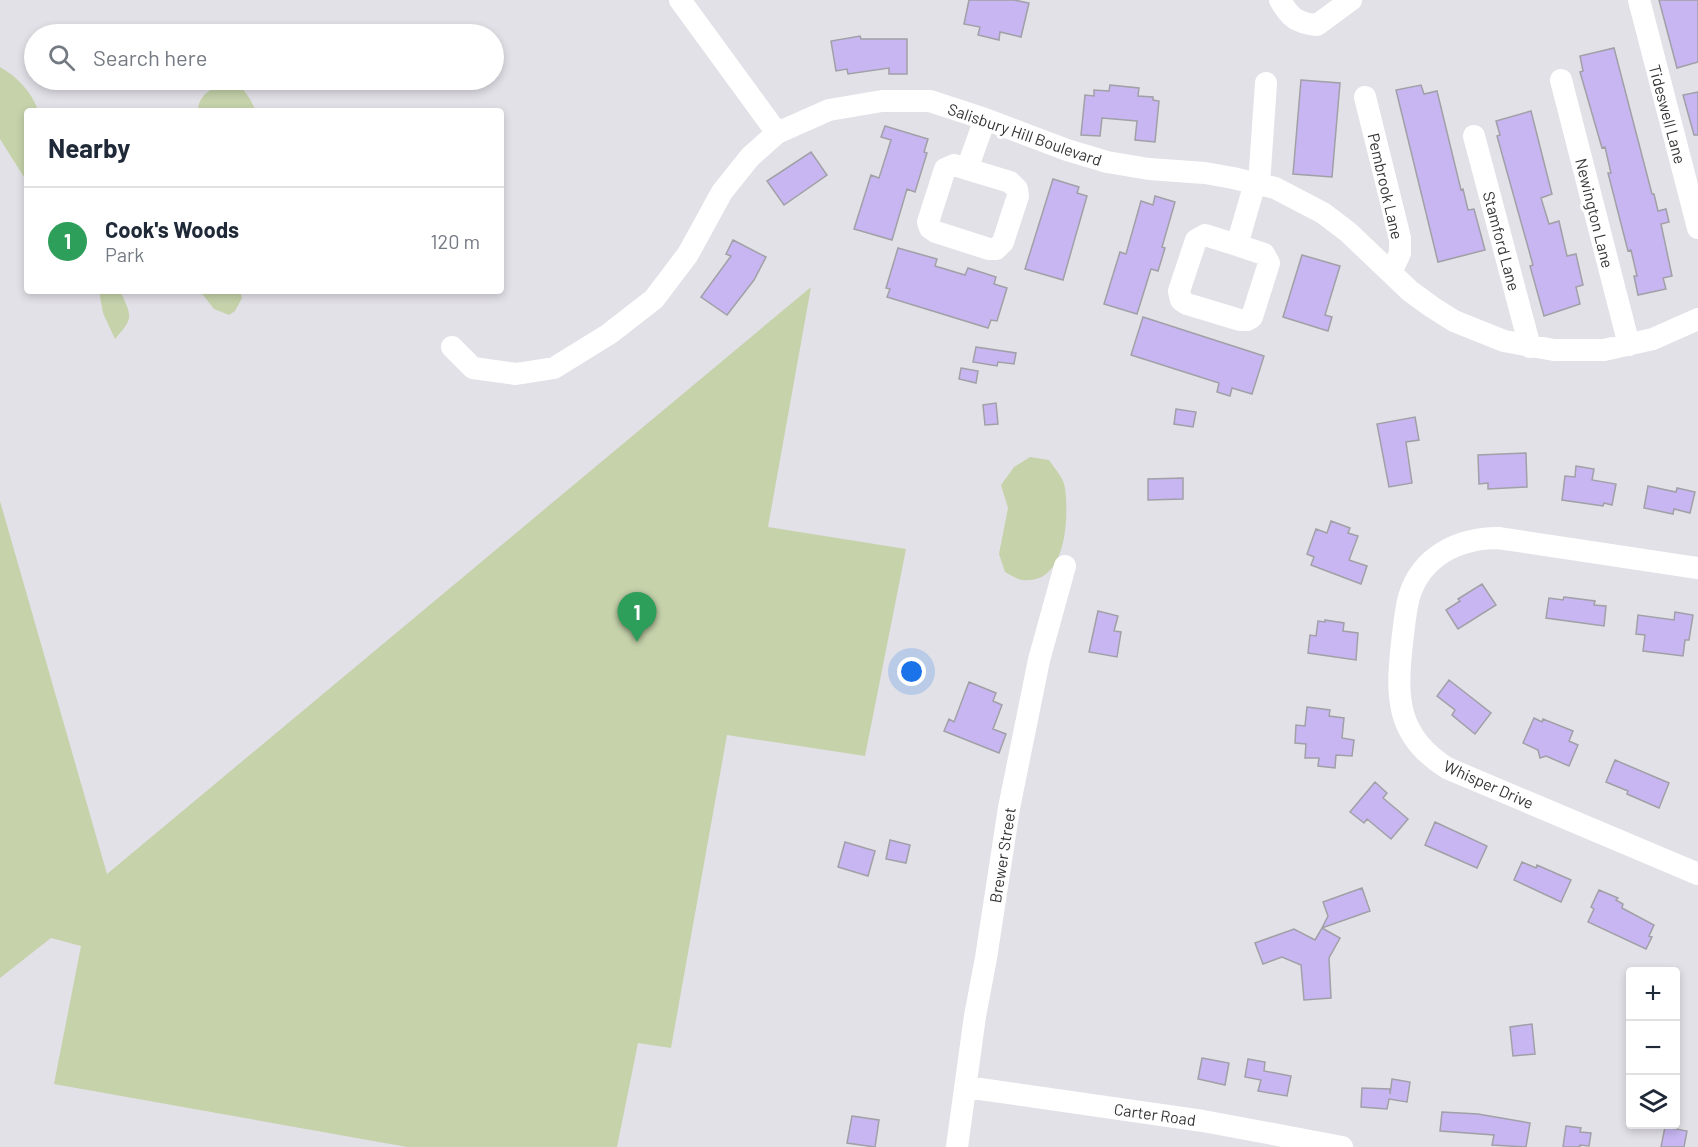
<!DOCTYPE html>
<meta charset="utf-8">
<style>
body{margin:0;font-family:Barlow,sans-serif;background:#f6f6f7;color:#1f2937}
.controls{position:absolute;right:18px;bottom:18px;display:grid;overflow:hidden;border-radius:6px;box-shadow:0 3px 9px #0003}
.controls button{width:54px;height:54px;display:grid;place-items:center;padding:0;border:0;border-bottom:2px solid #e0e1e3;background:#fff;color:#1f2937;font:30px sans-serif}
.you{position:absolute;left:912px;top:672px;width:21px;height:21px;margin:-15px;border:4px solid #fff;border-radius:50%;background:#1a73e8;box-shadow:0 0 0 9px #1a73e833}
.badge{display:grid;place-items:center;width:39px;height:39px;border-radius:50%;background:#7c63de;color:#fff;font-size:20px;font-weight:700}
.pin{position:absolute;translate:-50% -50px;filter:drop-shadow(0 2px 3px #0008)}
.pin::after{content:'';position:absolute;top:32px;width:21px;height:18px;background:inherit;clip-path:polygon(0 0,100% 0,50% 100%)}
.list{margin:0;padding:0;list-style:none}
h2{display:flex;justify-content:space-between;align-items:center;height:78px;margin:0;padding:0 24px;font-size:26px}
h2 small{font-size:20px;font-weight:400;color:#747a83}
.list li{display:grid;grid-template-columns:39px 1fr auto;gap:18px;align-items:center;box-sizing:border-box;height:108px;padding:0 24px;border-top:2px solid #e0e1e3}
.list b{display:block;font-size:22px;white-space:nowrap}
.list p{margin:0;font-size:20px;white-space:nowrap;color:#747a83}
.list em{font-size:20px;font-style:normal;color:#747a83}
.icon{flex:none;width:33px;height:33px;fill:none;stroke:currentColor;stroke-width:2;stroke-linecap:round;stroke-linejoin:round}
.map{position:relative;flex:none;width:1698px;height:1147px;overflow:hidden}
.search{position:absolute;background:#fff;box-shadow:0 3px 9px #0003;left:24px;top:24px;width:480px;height:66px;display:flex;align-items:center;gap:15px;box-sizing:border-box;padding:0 21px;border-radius:33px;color:#747a83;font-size:22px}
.panel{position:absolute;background:#fff;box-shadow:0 3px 9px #0003;left:24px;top:108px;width:480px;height:186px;border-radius:6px}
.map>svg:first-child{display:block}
</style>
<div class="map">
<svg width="1698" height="1147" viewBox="0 0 1698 1147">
<rect width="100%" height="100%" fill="#e3e1e8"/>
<path fill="#c5d2aa" d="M0 67C16 76 31 91 37 108V111H27V182L0 139Z
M237 81 250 99 256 111H198C198 91 221 83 237 81Z
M811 287 768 527 906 549 865 756 727 735 671 1048 638 1043 617 1147H407L54 1084 81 946 51 938 0 978V501L107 874Z
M99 291H120C132 316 134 318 115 339L103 313Z
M200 291H240L242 298 235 311 229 315 214 309Z
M1030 457 1049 460C1054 468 1064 478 1065 488 1069 517 1067 586 1022 580 1017 579 1010 575 1005 572L999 554 1008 508 1001 485 1014 467Z"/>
<path fill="#c7b6f2" stroke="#a1a0a6" stroke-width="1.5" d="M969 0H1014L1029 3 1021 37 1000 32 999 40 978 35 980 27 964 24Z
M1659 0H1698V62L1677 68Z
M860 36 861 39H907V74H889V68L848 74 847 69 836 71 831 41Z
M1614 48 1652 194H1654L1658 211 1666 209 1669 222 1661 224 1672 276 1663 278 1666 289 1638 295 1634 276H1637L1631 250 1628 251 1608 173H1611L1605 147 1602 148 1580 72 1583 71 1580 56Z
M1301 80 1340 83 1332 177 1293 174Z
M1110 85 1139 88 1138 96 1153 97V100L1159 101 1155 142 1135 140 1137 121 1102 118 1100 136 1081 135 1085 95 1094 96V90L1109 91Z
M1421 85 1424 94 1437 91 1461 190 1463 189 1468 210 1474 209 1485 250 1438 262 1396 90Z
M1698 92V135H1694L1683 95Z
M1531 111 1552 194 1541 198 1549 224 1559 221 1567 256 1576 254 1583 285 1576 287 1580 304 1544 316 1530 266 1533 265 1497 136 1500 135 1496 121Z
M885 126 928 139 924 152 927 153 915 192 907 189 892 240 854 229 871 175 879 178 891 140 881 137Z
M811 152 827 175 784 205 767 181Z
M1053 179 1079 187 1077 193 1087 196 1063 280 1025 269Z
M1155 196 1175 202 1162 247 1165 248 1158 271 1151 269 1137 314 1104 304 1120 252 1126 254 1141 201 1153 205Z
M733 240 766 257 754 280 727 315 701 297 731 256 726 254Z
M898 248 937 259 935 266 965 275 968 268 996 277 994 284 1007 288 997 321 991 320 988 328 887 297 890 289 886 288Z
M1302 255 1340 266 1325 315 1332 317 1328 331 1283 317Z
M1143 317 1264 356 1252 394 1232 388 1230 396 1217 392 1219 383 1131 355Z
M976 347 1016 353 1014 364 998 362 997 366 973 362Z
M961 368 978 371 976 383 959 379Z
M996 403 998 424 985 425 983 405Z
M1176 409 1196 412 1193 427 1174 424Z
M1415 417 1419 440 1406 442 1412 483 1389 487 1377 424Z
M1526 453 1527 487 1488 489V483L1479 484 1478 455Z
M1576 466 1594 469 1592 480 1616 484 1612 505 1604 503 1603 506 1562 500 1565 476 1575 477Z
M1183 478V499L1148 500V479Z
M1648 486 1676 492 1677 488 1695 492 1690 513 1674 509 1673 514 1644 508Z
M1331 521 1350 528 1348 533 1358 536 1349 560 1367 566 1361 584 1311 565 1314 557 1307 554 1316 529 1327 533Z
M1482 584 1496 605 1458 629 1446 610 1460 601 1458 599Z
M1564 597 1595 601 1594 605 1606 606 1604 626 1546 618 1549 598 1563 600Z
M1098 611 1118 616 1114 631 1121 632 1117 657 1089 652Z
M1675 612 1693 615 1689 640H1685L1683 656 1643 651 1645 635 1636 634 1638 615 1674 620Z
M1325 620 1344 623 1343 631 1358 633 1356 660 1308 653 1310 635 1316 636 1318 621 1325 622Z
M1449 680 1491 713 1475 734 1452 715 1455 710 1437 696Z
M969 682 996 693 993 701 1002 705 993 729 1006 734 999 753 944 731 949 719 954 722Z
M1307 707 1330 710 1329 716 1344 718 1342 738 1354 740 1352 756 1336 755 1335 768 1318 766 1319 758H1305L1306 744 1295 743 1296 725 1305 726Z
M1534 718 1542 722 1543 719 1573 731 1569 741 1578 745 1569 766 1546 756 1540 758 1538 750 1523 743Z
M1615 760 1669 783 1659 808 1627 794 1628 791 1606 782Z
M1375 782 1387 793 1383 798 1408 819 1391 839 1367 819 1364 823 1350 812Z
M1435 822 1487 846 1477 868 1425 845Z
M890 840 910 845 906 863 886 859Z
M845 842 875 851 868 876 838 867Z
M1522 862 1536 868 1537 865 1571 880 1561 902 1514 880Z
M1362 888 1370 911 1322 928 1328 916 1323 902Z
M1599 890 1618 898 1616 900 1623 904 1622 908 1654 925 1649 936 1652 937 1646 949 1588 922 1594 909 1591 907Z
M1322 928 1340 938 1329 958 1331 998 1304 1000 1301 965 1282 957 1263 964 1255 943 1294 929 1315 940Z
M1532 1024 1535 1054 1513 1056 1510 1027Z
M1202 1058 1229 1063 1225 1085 1198 1079Z
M1248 1059 1265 1062 1264 1071 1291 1076 1287 1096 1258 1091 1261 1080 1245 1077Z
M1392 1079 1410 1082 1407 1102 1389 1099 1387 1109 1361 1107 1362 1088 1390 1089V1094Z
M1442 1112 1478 1114 1530 1123 1526 1147 1492 1145 1494 1135 1440 1131Z
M852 1116 879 1120 875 1147 847 1143Z
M1566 1126 1581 1128 1580 1132 1591 1133 1589 1146 1580 1145V1147H1563Z
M1665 1127 1687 1131 1684 1147H1661Z"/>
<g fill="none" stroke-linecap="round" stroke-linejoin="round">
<path stroke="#fff" stroke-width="22" d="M680 0 777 133
M1280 0C1290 18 1297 23 1317 25L1351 0
M1639 0 1698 228
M1561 80 1629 345
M1365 97 1400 238V253L1391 273
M1474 136 1530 347
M967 169 1010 182 1017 189 1018 196 1003 242 996 249H989L936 232 930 228 928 222 945 169 954 165 967 169 985 119
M1259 184 1266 83
M1237 245 1264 254 1269 263 1252 317 1247 320H1240L1187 304 1181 300 1179 291 1196 240 1205 235 1237 245 1255 183
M452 347 473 368 516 374 554 368 609 334 654 299 688 254 722 192 750 157 777 133 829 110 882 101H930L985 119 1067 150 1107 162 1149 169 1205 173 1233 178 1275 188 1323 213 1348 232 1410 291 1432 307 1454 321 1504 341 1554 350H1604L1653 339 1698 319
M1698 568 1498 538C1459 538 1421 556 1409 597 1405 612 1404 628 1402 643 1396 697 1396 736 1447 768L1698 874
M966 1087 1203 1121 1342 1147
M957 1147 975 1016 986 958 1009 808 1039 660 1065 566"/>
</g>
<g text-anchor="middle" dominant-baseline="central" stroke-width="6" stroke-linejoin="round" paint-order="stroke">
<g font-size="16" fill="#353537" stroke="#fff">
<text transform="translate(1668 114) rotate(75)">Tideswell Lane</text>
<text transform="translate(1025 134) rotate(19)">Salisbury Hill Boulevard</text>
<text transform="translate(1386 186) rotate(77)">Pembrook Lane</text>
<text transform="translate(1595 213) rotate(76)">Newington Lane</text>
<text transform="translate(1502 241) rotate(75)">Stamford Lane</text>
<text transform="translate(1489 784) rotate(24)">Whisper Drive</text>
<text transform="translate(1002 855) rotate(-81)">Brewer Street</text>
<text transform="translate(1155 1114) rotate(8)">Carter Road</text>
</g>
</g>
</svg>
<div class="controls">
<button>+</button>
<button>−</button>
<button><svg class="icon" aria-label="layers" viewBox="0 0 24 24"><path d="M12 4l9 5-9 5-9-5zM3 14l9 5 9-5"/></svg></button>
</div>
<div class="you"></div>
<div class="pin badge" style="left:637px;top:642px;background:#2e9e5b">1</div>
<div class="search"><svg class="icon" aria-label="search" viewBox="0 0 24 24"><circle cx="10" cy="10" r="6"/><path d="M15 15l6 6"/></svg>Search here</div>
<section class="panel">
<h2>Nearby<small></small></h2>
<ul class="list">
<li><span class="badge" style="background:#2e9e5b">1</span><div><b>Cook's Woods</b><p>Park</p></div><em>120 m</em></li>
</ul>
</section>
</div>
